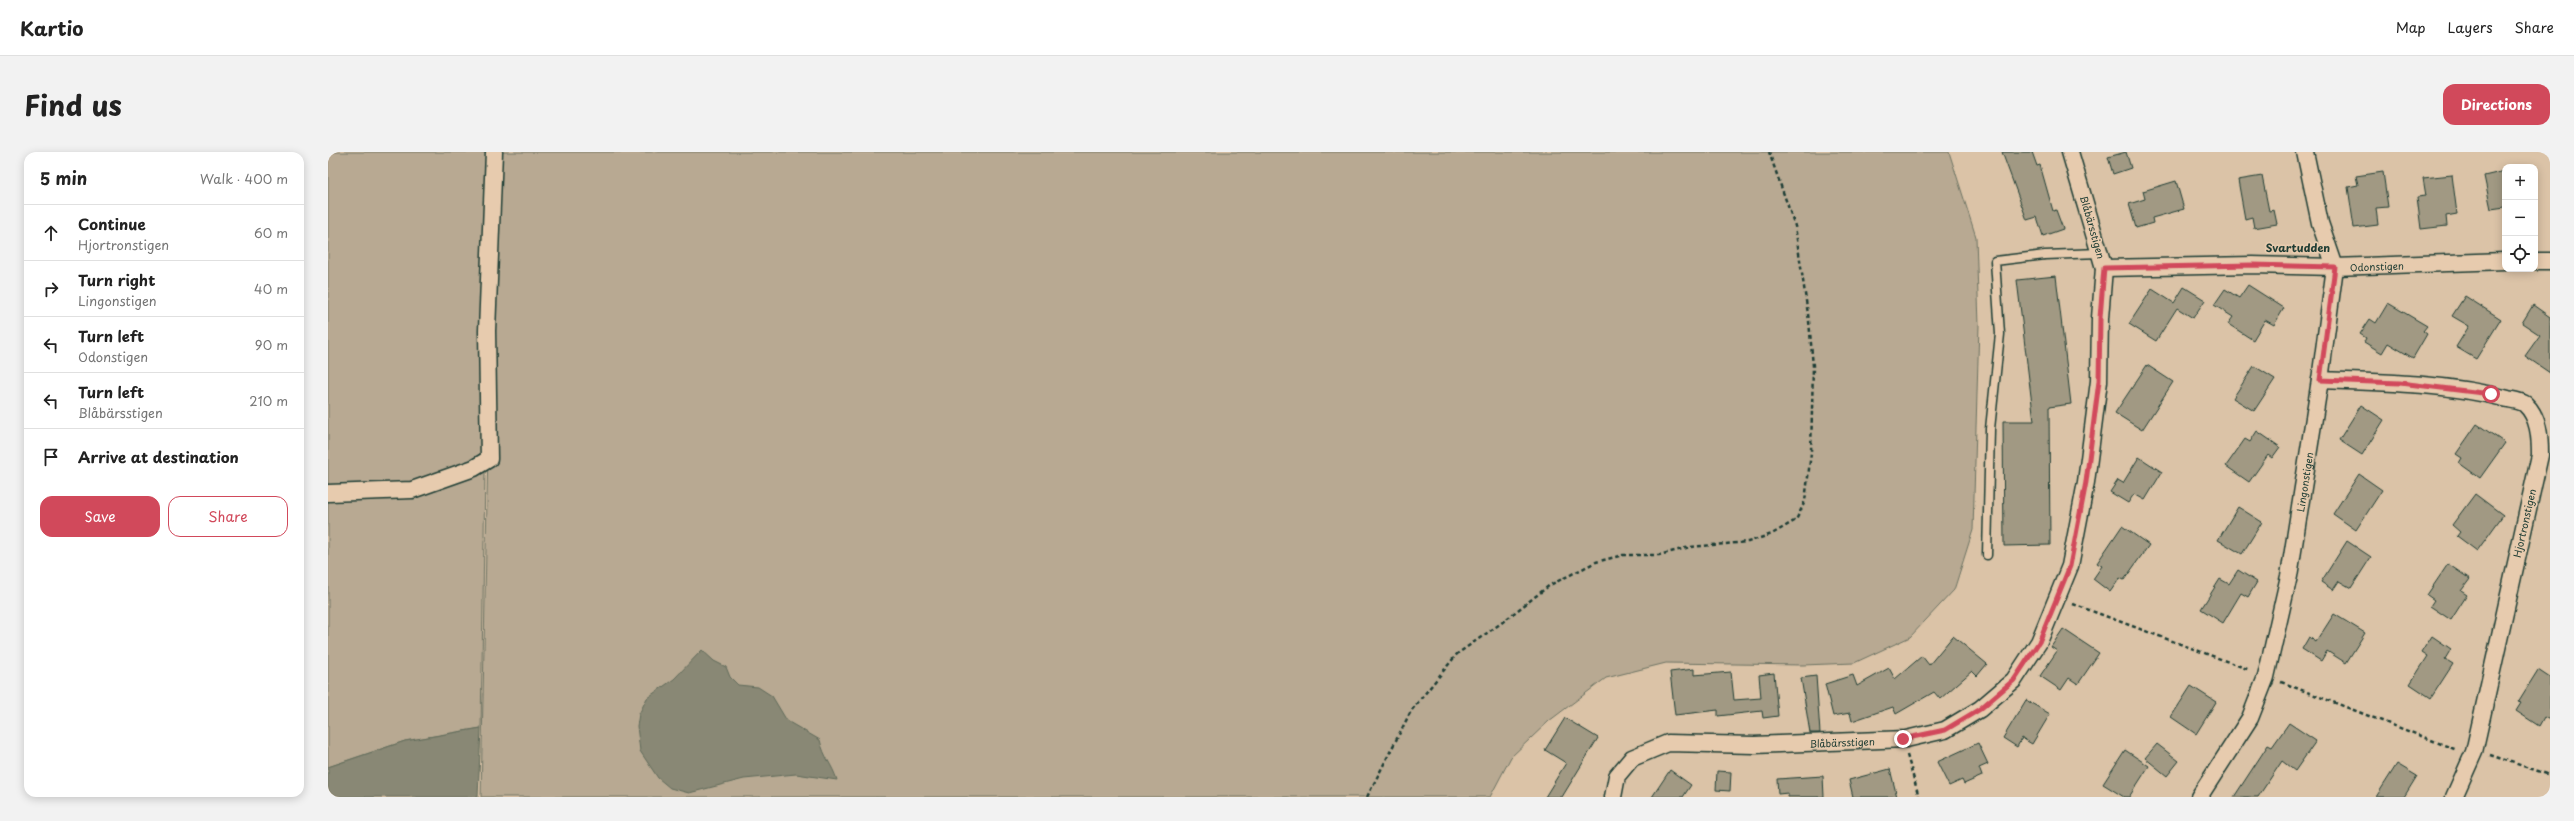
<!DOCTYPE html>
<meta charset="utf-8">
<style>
body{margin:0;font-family:"Playpen Sans",sans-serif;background:#f2f2f2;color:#222}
.controls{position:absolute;right:12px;top:12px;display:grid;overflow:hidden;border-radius:8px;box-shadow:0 2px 10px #0003}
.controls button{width:36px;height:36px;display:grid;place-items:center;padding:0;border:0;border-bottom:1px solid #e0e0e0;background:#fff;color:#222;font:20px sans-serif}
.stop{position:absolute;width:12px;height:12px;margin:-9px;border:3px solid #d1495b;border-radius:50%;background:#fff}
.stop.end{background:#d1495b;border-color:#fff;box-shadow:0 1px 4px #0008}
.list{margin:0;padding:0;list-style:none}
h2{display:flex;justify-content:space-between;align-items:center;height:52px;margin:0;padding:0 16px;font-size:17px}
h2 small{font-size:13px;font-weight:400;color:#767676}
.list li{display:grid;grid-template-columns:26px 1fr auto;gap:12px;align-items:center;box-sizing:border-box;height:56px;padding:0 16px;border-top:1px solid #e0e0e0}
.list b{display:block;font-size:15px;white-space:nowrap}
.list p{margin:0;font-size:13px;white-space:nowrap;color:#767676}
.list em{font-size:13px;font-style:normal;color:#767676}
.actions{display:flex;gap:8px;padding:12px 16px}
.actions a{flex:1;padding:9px 0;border:1px solid #d1495b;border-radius:12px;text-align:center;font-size:14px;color:#d1495b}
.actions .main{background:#d1495b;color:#fff}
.icon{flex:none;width:22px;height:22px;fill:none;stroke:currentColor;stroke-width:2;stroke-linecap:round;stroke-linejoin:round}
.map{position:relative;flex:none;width:2222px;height:645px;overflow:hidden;border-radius:12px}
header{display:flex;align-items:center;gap:24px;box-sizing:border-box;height:56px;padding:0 20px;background:#fff;border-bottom:1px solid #e0e0e0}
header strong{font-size:19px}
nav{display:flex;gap:22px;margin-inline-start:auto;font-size:14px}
.intro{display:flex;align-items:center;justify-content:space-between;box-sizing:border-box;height:96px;padding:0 24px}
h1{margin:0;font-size:28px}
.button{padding:10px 18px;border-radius:12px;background:#d1495b;color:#fff;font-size:14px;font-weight:700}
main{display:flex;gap:24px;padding:0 24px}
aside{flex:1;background:#fff;border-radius:12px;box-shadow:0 2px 10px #0003}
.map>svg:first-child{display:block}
</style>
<header>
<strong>Kartio</strong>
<nav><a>Map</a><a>Layers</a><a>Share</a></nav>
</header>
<div class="intro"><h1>Find us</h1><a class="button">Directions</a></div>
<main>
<aside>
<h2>5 min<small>Walk · 400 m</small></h2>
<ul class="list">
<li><svg class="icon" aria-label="ahead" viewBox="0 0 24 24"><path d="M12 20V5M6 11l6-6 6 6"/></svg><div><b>Continue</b><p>Hjortronstigen</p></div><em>60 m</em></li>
<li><svg class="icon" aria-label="right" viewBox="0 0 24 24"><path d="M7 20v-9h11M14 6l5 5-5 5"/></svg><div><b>Turn right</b><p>Lingonstigen</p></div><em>40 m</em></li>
<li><svg class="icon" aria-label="left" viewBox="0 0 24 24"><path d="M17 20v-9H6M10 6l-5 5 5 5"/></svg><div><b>Turn left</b><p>Odonstigen</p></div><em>90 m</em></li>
<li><svg class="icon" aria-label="left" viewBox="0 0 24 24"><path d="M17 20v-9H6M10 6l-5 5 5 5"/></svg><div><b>Turn left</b><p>Blåbärsstigen</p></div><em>210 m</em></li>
<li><svg class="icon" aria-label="arrive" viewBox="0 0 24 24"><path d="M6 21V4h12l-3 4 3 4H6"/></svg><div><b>Arrive at destination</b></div></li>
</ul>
<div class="actions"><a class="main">Save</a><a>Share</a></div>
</aside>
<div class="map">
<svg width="2222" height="645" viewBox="0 0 2222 645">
<rect width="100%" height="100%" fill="#dbc3a7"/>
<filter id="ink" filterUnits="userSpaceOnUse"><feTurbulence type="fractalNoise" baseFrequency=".025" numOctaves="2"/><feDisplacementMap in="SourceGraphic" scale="8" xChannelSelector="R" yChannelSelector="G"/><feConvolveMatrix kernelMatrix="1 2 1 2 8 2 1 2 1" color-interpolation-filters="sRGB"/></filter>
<g filter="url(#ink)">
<path fill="#b8a992" stroke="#6c7363" d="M0 0H162L153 576 77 589 0 615Z
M166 0H1621L1648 85 1651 173 1645 378 1626 438 1582 485 1526 511 1475 513 1338 511 1278 526 1221 569 1183 605 1162 645H153Z"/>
<path fill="#898874" stroke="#5f6a5a" d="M374 498 386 509 398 515 402 525 410 533 430 535 444 544 459 569 492 588C496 606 504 612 509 628L468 622 416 627 361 641 342 636 330 626 312 599 309 574 311 562 319 546 346 527Z
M153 576 150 645H0V615L77 589Z"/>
<path fill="#a19983" stroke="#1f3d34" d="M1674 0H1704L1709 14 1712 13 1725 59 1728 58 1735 77 1715 84 1709 65 1699 68Z
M1798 0 1803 16 1785 22 1780 5Z
M2177 19V55L2163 57 2156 24Z
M2055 20 2060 55 2048 56 2050 73 2026 76 2020 35 2030 33 2028 24Z
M2124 23 2129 62 2118 64 2119 74 2093 77 2089 45 2098 44 2095 26Z
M1934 24 1941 59 1946 58 1949 72 1926 76 1924 65 1917 67 1910 28Z
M1848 29 1856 57 1824 66 1825 71 1808 76 1801 52 1817 47 1815 39Z
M1728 124 1743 252 1721 255 1722 393 1676 394 1675 269H1706L1689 128Z
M1920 133 1956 156 1946 173 1937 168 1925 188 1900 172 1905 165 1886 153 1897 137 1911 146Z
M1856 135 1877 148 1865 166 1849 156 1828 189 1801 172 1824 137 1846 151Z
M2137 144 2173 167 2148 207 2128 195 2141 174 2124 164Z
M2060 151 2099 174 2095 179 2099 182 2085 206 2060 191 2054 201 2036 190 2038 186 2032 182 2042 167 2048 171Z
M2205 153 2222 165V221L2197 204 2212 183 2194 171Z
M1819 213 1845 230 1814 278 1787 261Z
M1926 214 1947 227 1926 259 1905 246Z
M2033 253 2056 268 2034 303 2011 288Z
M2149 272 2177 291 2152 326 2131 311 2134 306 2128 302Z
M1929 279 1952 295 1944 306 1940 303 1921 330 1898 314 1917 287 1922 290Z
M1811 305 1834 320 1817 348 1806 342 1800 351 1782 340 1790 328 1795 331Z
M2031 322 2054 338 2028 378 2005 362Z
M2147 342 2175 363 2149 399 2129 384 2132 380 2124 373Z
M1910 355 1934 370 1914 402 1890 388Z
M1794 374 1821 393 1796 428 1792 426 1782 440 1765 427 1774 414 1769 411Z
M2019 389 2043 405 2023 436 2011 429 2005 438 1993 430Z
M2120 412 2142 427 2133 439 2139 443 2123 468 2102 454 2106 448 2099 443Z
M1910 418 1929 430 1920 445 1913 441 1895 471 1873 457 1892 427 1901 432Z
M2006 462 2037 481 2018 511 1999 499 1993 509 1974 497 1981 485 1988 490Z
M1735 477 1771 501 1750 532 1741 526 1733 538 1712 524 1729 499 1723 495Z
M1625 484 1659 512 1649 524 1644 519 1612 547 1606 540 1568 562 1565 555 1524 569 1522 561 1505 564 1497 532 1525 523 1529 534 1561 516 1567 527 1594 504 1601 513Z
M2104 484 2123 497 2117 507 2125 512 2103 546 2082 532 2100 504 2094 500Z
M1366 517V523L1403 520 1406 548 1433 546 1431 523 1446 521 1450 564 1435 566 1434 559 1390 564V558L1347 563 1342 520Z
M2210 518 2222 526V568L2216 565 2211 574 2188 559 2193 551 2190 550Z
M1488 524 1492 581H1482L1473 526Z
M1863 534 1888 550 1868 582 1843 565Z
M1698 548 1722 562 1704 592 1694 586 1689 595 1675 586Z
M1237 566 1270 586 1234 645H1217L1238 611 1217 598Z
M1961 571 1988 589 1967 619 1954 609 1930 645H1906L1940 593 1944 595Z
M1650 591 1660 612 1651 616 1654 624 1636 632 1634 628 1621 634 1609 610Z
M1829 592 1851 609 1839 624 1817 606Z
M1797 598 1821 614 1801 645H1796L1775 632Z
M2069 612 2089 624 2076 645H2048Z
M1562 617 1569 645H1525L1521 628Z
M1342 618 1363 633 1355 645H1324Z
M1389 619 1403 620 1402 639 1388 638Z
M1495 624 1496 645H1460V641L1450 642 1449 627Z"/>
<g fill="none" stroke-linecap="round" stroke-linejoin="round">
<g stroke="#1f3d34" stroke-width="11">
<path id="lane" d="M1659 403 1662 277 1672 182 1667 109 1717 103 1772 101"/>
</g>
<g stroke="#1f3d34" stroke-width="19">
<g id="street">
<path d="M2207 109H2222"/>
<path id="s1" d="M1776 116 1924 113 2007 115 2177 109"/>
<path d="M1992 228C2054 230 2119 231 2180 247 2185 248 2193 249 2197 252 2211 265 2212 285 2212 303L2146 600 2126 645"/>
<path d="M0 341 84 338 146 316 161 307 159 179 166 0"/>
<path id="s2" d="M1285 645 1289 624 1304 606 1340 591 1426 593 1578 587 1617 578 1652 557 1686 528 1711 490 1742 414 1758 330 1771 229 1772 166 1776 116 1742 0"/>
<path id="s3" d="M1871 645 1922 566 1938 525 1961 424 1992 228 2007 115 1992 71 1977 0"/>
</g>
</g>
<path stroke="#1f3d34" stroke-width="2.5" stroke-dasharray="4 3" stroke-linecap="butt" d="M1745 452 1922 518
M1953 530 2129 598
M1579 603 1591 645
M2162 603 2222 623
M1039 645 1083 559 1129 502 1172 472 1222 433 1268 410 1295 403H1331L1362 395 1420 390 1444 382 1468 368 1471 362 1477 349 1483 301 1485 214 1481 169 1467 74 1441 0"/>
<use href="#lane" stroke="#e7cbae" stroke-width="8"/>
<use href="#street" stroke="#e7cbae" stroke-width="16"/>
</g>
</g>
<g fill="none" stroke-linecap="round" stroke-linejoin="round" filter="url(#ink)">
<path stroke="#d1495b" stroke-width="5" d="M1575 587 1617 578 1652 557 1686 528 1711 490 1742 414 1758 330 1771 229 1772 166 1776 116 1924 113 2007 115 1992 228 2072 231 2163 242"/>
</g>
<g text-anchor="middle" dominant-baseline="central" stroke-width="3.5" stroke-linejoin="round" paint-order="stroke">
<g font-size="10" fill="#1f3d34" stroke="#e7cbae">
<text transform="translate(1765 75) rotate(74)">Blåbärsstigen</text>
<text stroke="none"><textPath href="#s1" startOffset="273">Odonstigen</textPath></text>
<text stroke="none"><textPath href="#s3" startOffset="337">Lingonstigen</textPath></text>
<text transform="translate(2196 371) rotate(-77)">Hjortronstigen</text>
<text stroke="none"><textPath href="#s2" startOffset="258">Blåbärsstigen</textPath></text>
</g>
<g font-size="11" font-weight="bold" fill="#1f3d34" stroke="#e7cbae">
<text x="1970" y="95">Svartudden</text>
</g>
</g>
</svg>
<div class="controls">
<button>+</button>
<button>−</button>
<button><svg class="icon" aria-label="locate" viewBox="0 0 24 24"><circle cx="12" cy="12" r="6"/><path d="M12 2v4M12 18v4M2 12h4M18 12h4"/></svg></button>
</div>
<div class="stop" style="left:2163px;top:242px"></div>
<div class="stop end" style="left:1575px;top:587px"></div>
</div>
</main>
